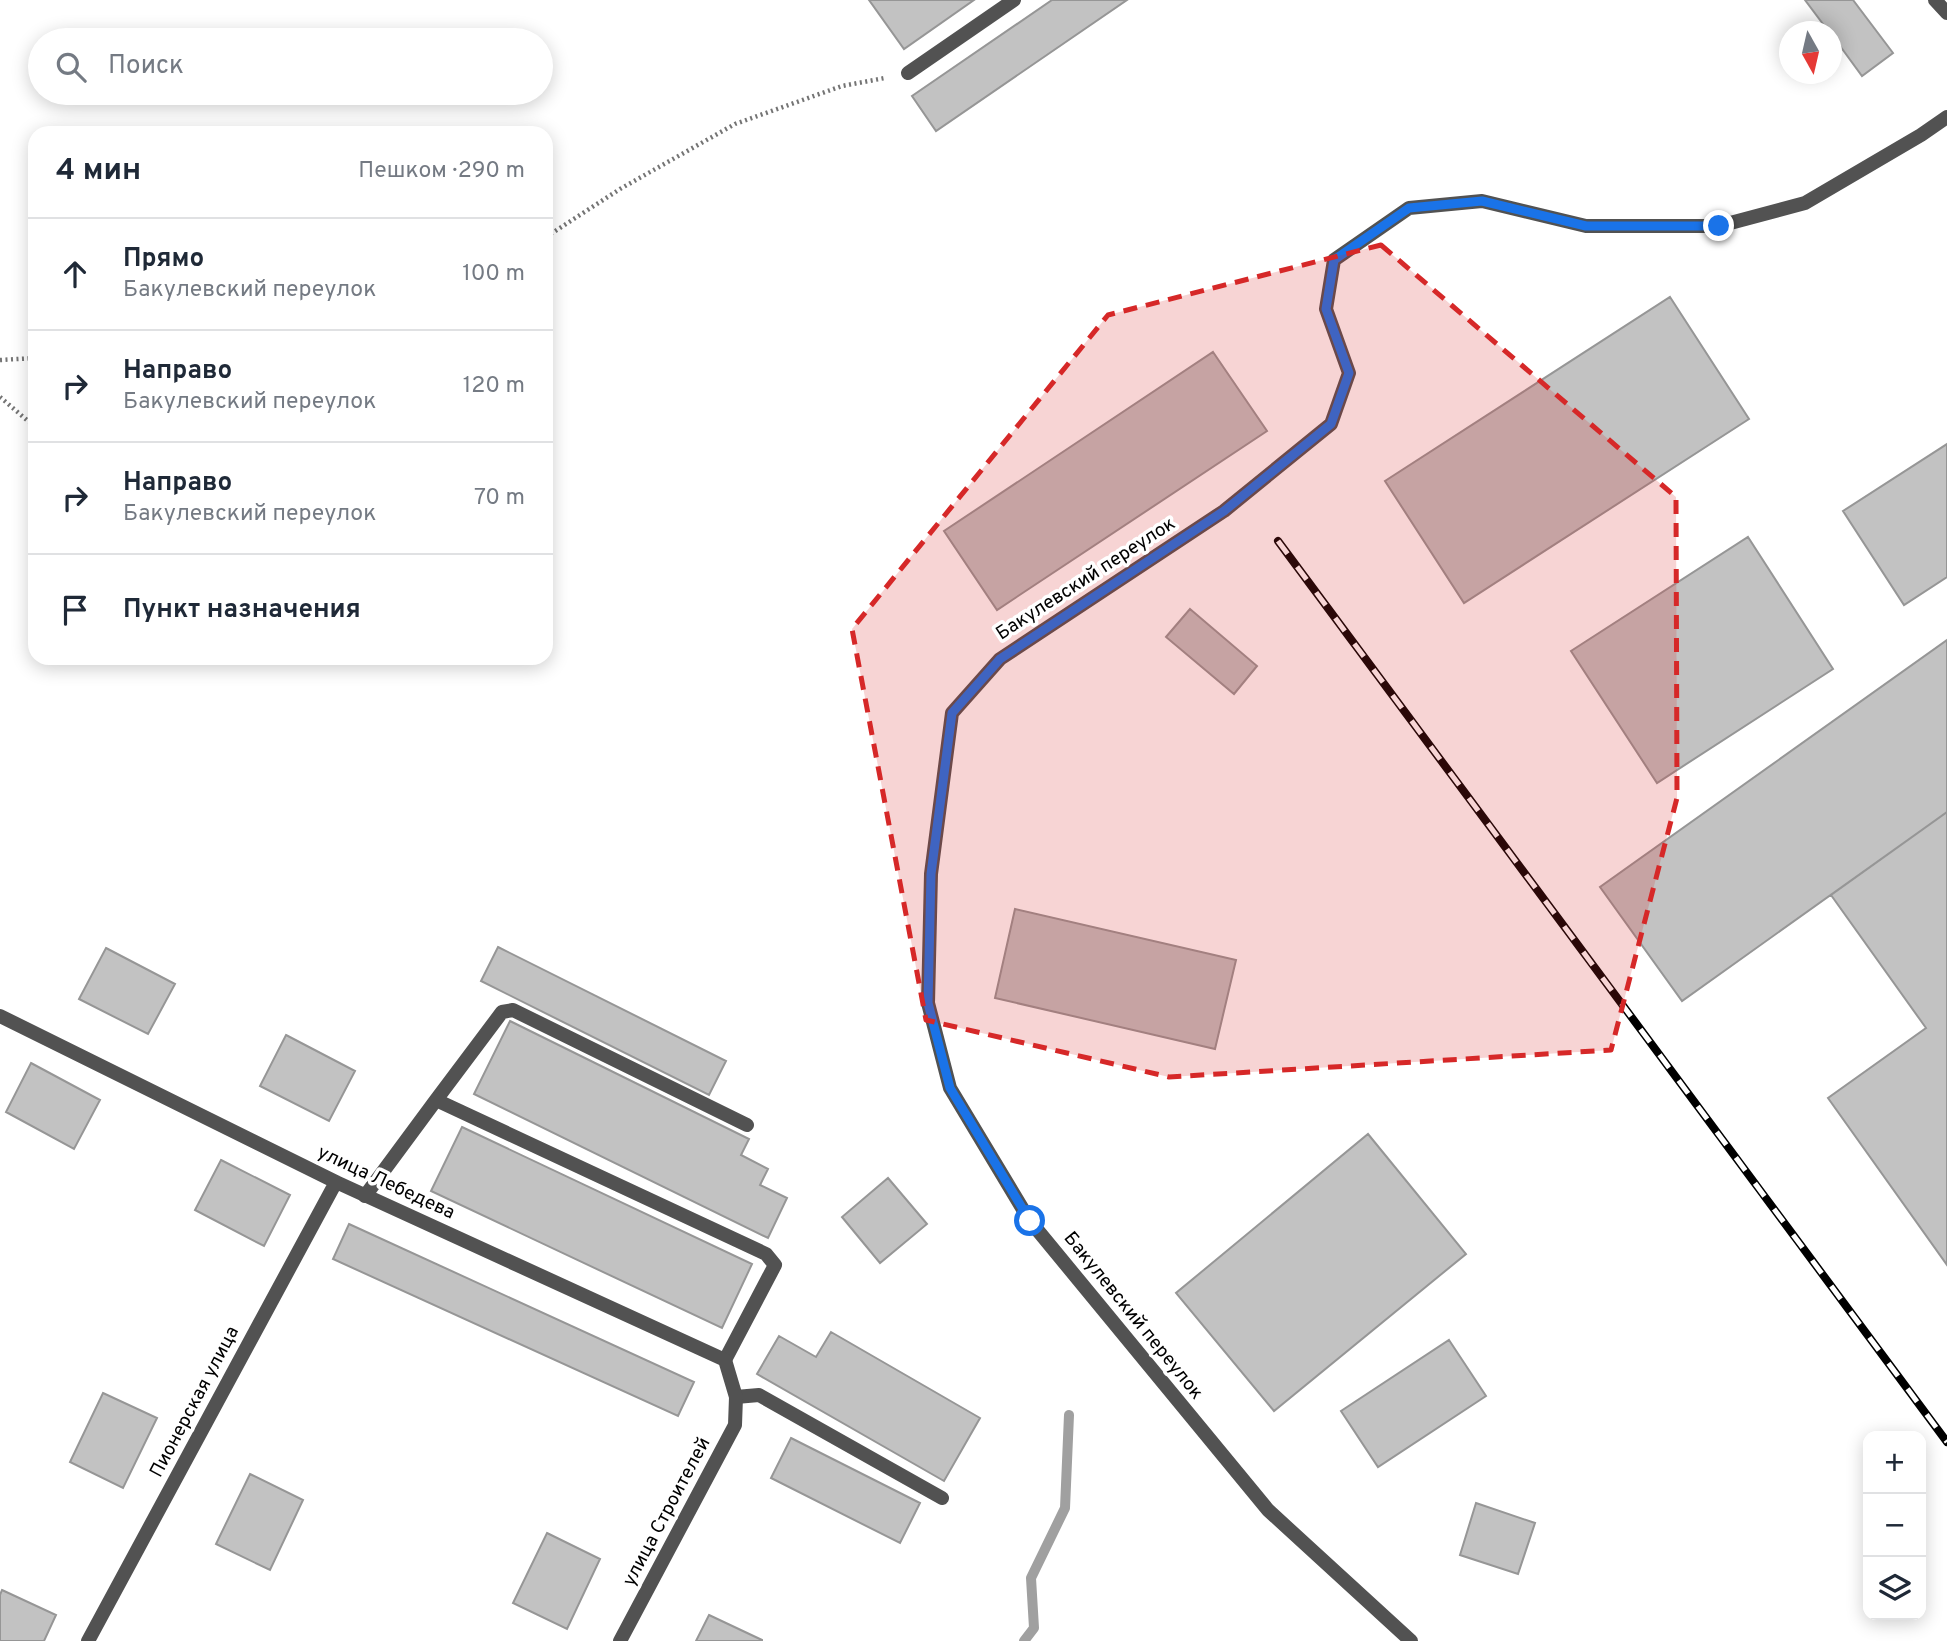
<!DOCTYPE html>
<html lang="ru">
<meta charset="utf-8">
<style>
body{margin:0;font-family:Overpass,sans-serif;background:#f2f2f3;color:#1f2937}
.controls{position:absolute;right:21px;bottom:21px;display:grid;overflow:hidden;border-radius:14px;box-shadow:0 4px 18px #0003}
.controls button{width:63px;height:63px;display:grid;place-items:center;padding:0;border:0;border-bottom:2px solid #e0e1e3;background:#fff;color:#1f2937;font:35px sans-serif}
.compass{position:absolute;left:1779px;top:21px;width:63px;height:63px;border-radius:50%;background:#fff;box-shadow:0 4px 18px #0003;rotate:172deg}
.stop{position:absolute;width:21px;height:21px;margin:-16px;border:5px solid #1a73e8;border-radius:50%;background:#fff}
.stop.end{background:#1a73e8;border-color:#fff;box-shadow:0 2px 7px #0008}
.list{margin:0;padding:0;list-style:none}
h2{display:flex;justify-content:space-between;align-items:center;height:91px;margin:0;padding:0 28px;font-size:30px}
h2 small{font-size:23px;font-weight:400;color:#747a83}
.list li{display:grid;grid-template-columns:46px 1fr auto;gap:21px;align-items:center;box-sizing:border-box;height:112px;padding:0 28px;border-top:2px solid #e0e1e3}
.list b{display:block;font-size:26px;white-space:nowrap}
.list p{margin:0;font-size:23px;white-space:nowrap;color:#747a83}
.list em{font-size:23px;font-style:normal;color:#747a83}
.icon{flex:none;width:38px;height:38px;fill:none;stroke:currentColor;stroke-width:2;stroke-linecap:round;stroke-linejoin:round}
.map{position:relative;flex:none;width:1947px;height:1641px;overflow:hidden}
.search{position:absolute;background:#fff;box-shadow:0 4px 18px #0003;left:28px;top:28px;width:525px;height:77px;display:flex;align-items:center;gap:18px;box-sizing:border-box;padding:0 24px;border-radius:38px;color:#747a83;font-size:26px}
.panel{position:absolute;background:#fff;box-shadow:0 4px 18px #0003;left:28px;top:126px;width:525px;height:539px;border-radius:21px}
.map>svg:first-child{display:block}
</style>
<div class="map">
<svg width="1947" height="1641" viewBox="0 0 1947 1641">
<rect width="100%" height="100%" fill="#fff"/>
<g fill="none" stroke-linecap="round" stroke-linejoin="round">
<path stroke="#a0a0a0" stroke-width="10" d="M1024 1641 1034 1628 1031 1578 1065 1508 1069 1415"/>
</g>
<path fill="#c2c2c2" stroke="#969696" stroke-width="2" d="M869 0H974L904 49Z
M1052 0H1127L936 131 912 96Z
M1805 0H1853L1893 53 1862 76 1832 35V32H1829Z
M1670 297 1749 419 1464 603 1385 481Z
M1213 352 1267 431 997 610 944 531Z
M1947 444V577L1904 605 1843 511Z
M1748 537 1833 669 1657 783 1571 651Z
M1190 609 1257 666 1234 694 1166 637Z
M1947 640V812L1682 1001 1600 887Z
M1947 812V1265L1828 1098 1926 1028 1831 895Z
M1015 909 1236 960 1215 1049 995 998Z
M498 947 726 1061 709 1095 481 981Z
M106 948 175 984 148 1034 79 999Z
M510 1021 749 1139 741 1155 768 1169 760 1185 787 1198 768 1238 474 1094Z
M286 1035 355 1071 329 1121 260 1086Z
M31 1063 100 1100 74 1149 6 1112Z
M462 1127 752 1264 722 1328 431 1191Z
M1368 1134 1466 1254 1274 1411 1176 1293Z
M221 1160 290 1195 264 1246 195 1210Z
M888 1178 927 1224 880 1263 842 1217Z
M349 1224 694 1382 678 1416 333 1259Z
M831 1332 980 1418 944 1481 757 1374 779 1336 816 1357Z
M1449 1340 1486 1396 1378 1467 1341 1411Z
M103 1393 157 1418 123 1488 70 1462Z
M791 1438 920 1503 900 1543 771 1478Z
M250 1474 303 1500 270 1570 216 1544Z
M1476 1503 1535 1523 1518 1574 1460 1555Z
M547 1533 600 1559 567 1629 513 1603Z
M2 1590 56 1615 44 1641H0V1595Z
M709 1615 762 1640V1641H696Z"/>
<g fill="none" stroke-linecap="round" stroke-linejoin="round">
<path stroke="#747474" stroke-width="4.5" stroke-dasharray="2 3.5" stroke-linecap="butt" d="M546 237 620 189 735 124 842 86 885 78
M0 360 35 358
M0 397 35 427"/>
<path stroke="#525252" stroke-width="14" d="M1935 0 1947 13
M908 73 1014 0
M436 1100 502 1012 513 1010 747 1125
M365 1196 436 1100 766 1254 775 1265 725 1360
M736 1397 759 1395 942 1498
M1411 1641 1268 1510 1030 1221 950 1088 928 1003 931 874 952 713 1000 659 1224 511 1331 424 1349 373 1326 309 1334 260 1409 208 1482 201 1586 226H1719L1805 203 1921 135 1947 117"/>
<path stroke="#525252" stroke-width="14" d="M0 1016 336 1182 725 1360 736 1397 735 1425 620 1641
M88 1641 336 1182"/>
<g stroke="#000" stroke-width="8">
<path id="rail" d="M1278 541 1947 1442"/>
</g>
<use href="#rail" stroke="#fff" stroke-width="5" stroke-dasharray="16" stroke-linecap="butt"/>
</g>
<g fill="none" stroke-linecap="round" stroke-linejoin="round">
<path stroke="#1a73e8" stroke-width="9" d="M1030 1221 950 1088 928 1003 931 874 952 713 1000 659 1224 511 1331 424 1349 373 1326 309 1334 260 1409 208 1482 201 1586 226H1719"/>
</g>
<path fill="#d62828" fill-opacity="0.2" stroke="#d62828" stroke-width="5" stroke-dasharray="14 9" stroke-linejoin="round" d="M1381 245 1676 497 1677 798 1611 1050 1169 1077 926 1020 852 629 1108 315Z"/>
<g text-anchor="middle" dominant-baseline="central" stroke-width="7" stroke-linejoin="round" paint-order="stroke">
<g font-size="19" fill="#000" stroke="#fff">
<text transform="translate(1086 579) rotate(-33)">Бакулевский переулок</text>
<text transform="translate(386 1183) rotate(25)">улица Лебедева</text>
<text transform="translate(1133 1316) rotate(51)">Бакулевский переулок</text>
<text transform="translate(195 1402) rotate(-62)">Пионерская улица</text>
<text transform="translate(667 1512) rotate(-62)">улица Строителей</text>
</g>
</g>
</svg>
<div class="controls">
<button>+</button>
<button>−</button>
<button><svg class="icon" aria-label="layers" viewBox="0 0 24 24"><path d="M12 4l9 5-9 5-9-5zM3 14l9 5 9-5"/></svg></button>
</div>
<svg class="compass" viewBox="-18 -18 36 36"><path d="M0-13l5 13h-10z" fill="#e53935"/><path d="M0 13l5-13h-10z" fill="#747a83"/></svg>
<div class="stop" style="left:1030px;top:1221px"></div>
<div class="stop end" style="left:1719px;top:226px"></div>
<div class="search"><svg class="icon" aria-label="search" viewBox="0 0 24 24"><circle cx="10" cy="10" r="6"/><path d="M15 15l6 6"/></svg>Поиск</div>
<section class="panel">
<h2>4 мин<small>Пешком · 290 m</small></h2>
<ul class="list">
<li><svg class="icon" aria-label="ahead" viewBox="0 0 24 24"><path d="M12 20V5M6 11l6-6 6 6"/></svg><div><b>Прямо</b><p>Бакулевский переулок</p></div><em>100 m</em></li>
<li><svg class="icon" aria-label="right" viewBox="0 0 24 24"><path d="M7 20v-9h11M14 6l5 5-5 5"/></svg><div><b>Направо</b><p>Бакулевский переулок</p></div><em>120 m</em></li>
<li><svg class="icon" aria-label="right" viewBox="0 0 24 24"><path d="M7 20v-9h11M14 6l5 5-5 5"/></svg><div><b>Направо</b><p>Бакулевский переулок</p></div><em>70 m</em></li>
<li><svg class="icon" aria-label="arrive" viewBox="0 0 24 24"><path d="M6 21V4h12l-3 4 3 4H6"/></svg><div><b>Пункт назначения</b></div></li>
</ul>
</section>
</div>
